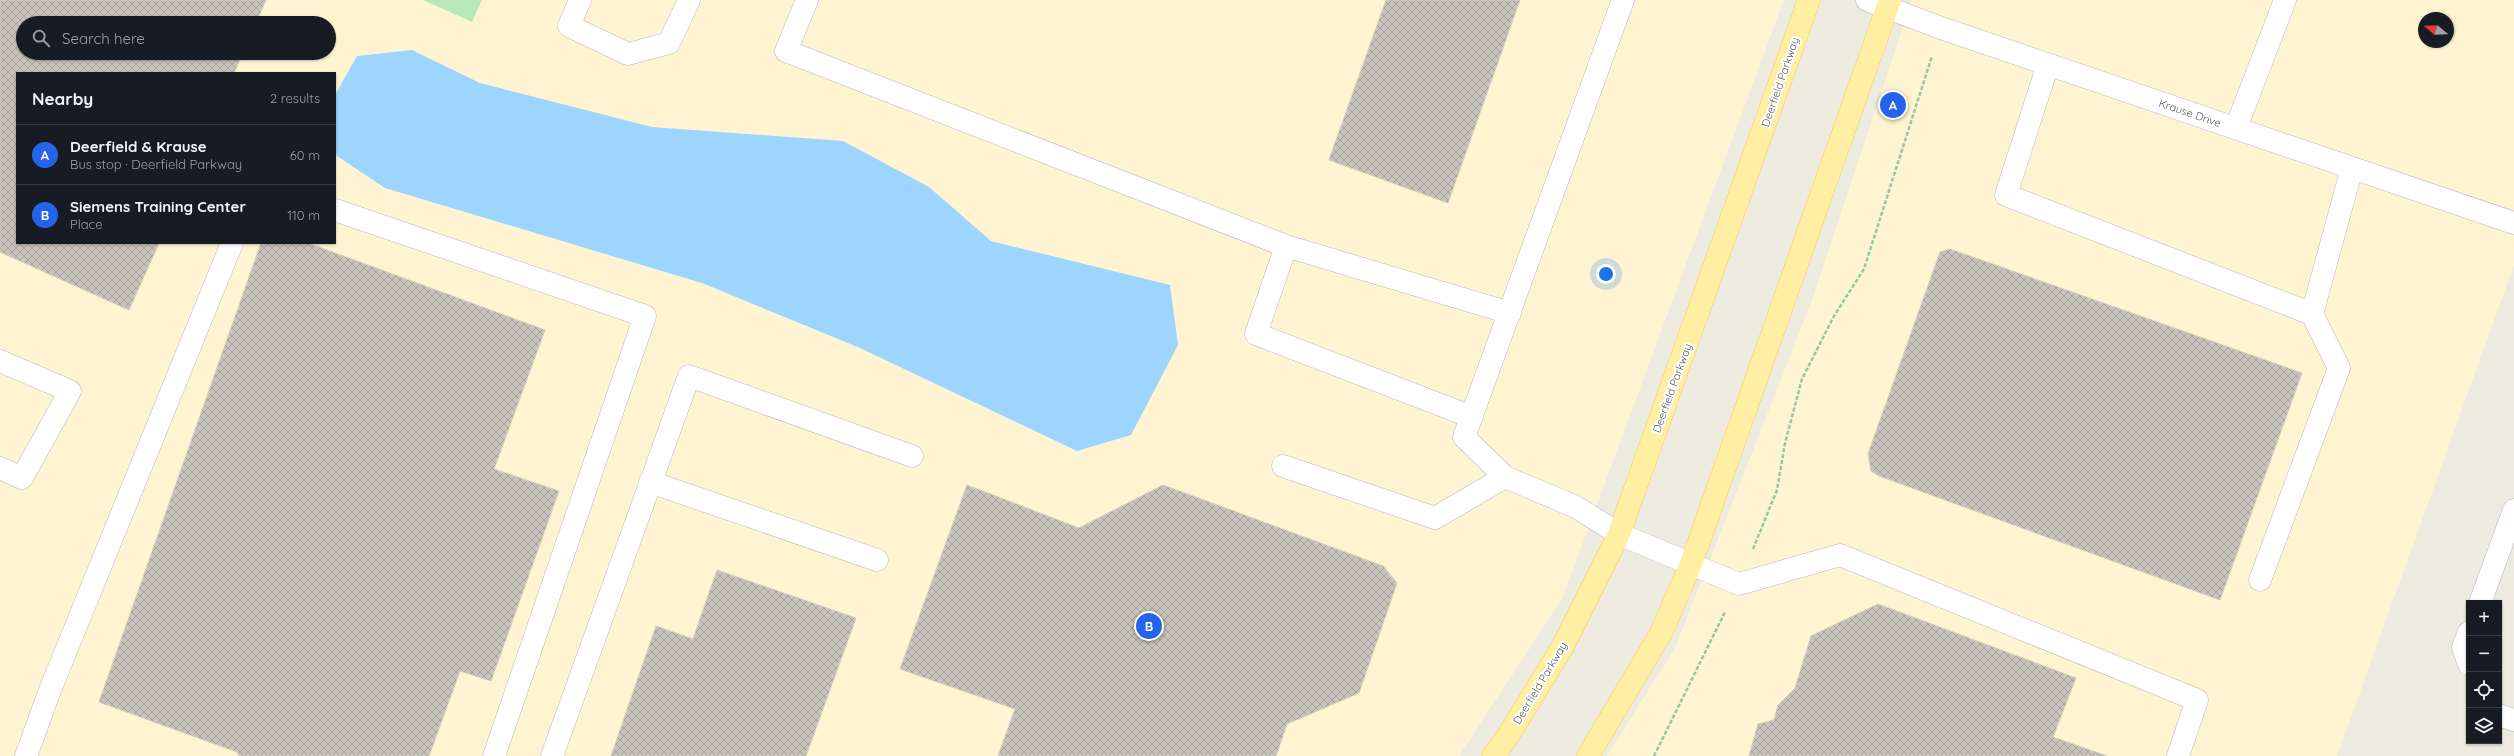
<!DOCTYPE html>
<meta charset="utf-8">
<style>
body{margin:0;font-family:Quicksand,sans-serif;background:#242831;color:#f1f3f6}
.controls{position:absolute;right:12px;bottom:12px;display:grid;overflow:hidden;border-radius:0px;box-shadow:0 1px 3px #0004}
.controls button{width:36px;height:36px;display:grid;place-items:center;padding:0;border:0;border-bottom:1px solid #363941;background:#171b24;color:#f1f3f6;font:20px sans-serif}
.compass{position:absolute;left:2418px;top:12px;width:36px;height:36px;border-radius:50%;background:#171b24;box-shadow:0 1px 3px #0004;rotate:289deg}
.you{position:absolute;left:1606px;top:274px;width:14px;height:14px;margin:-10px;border:3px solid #fff;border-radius:50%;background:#1a73e8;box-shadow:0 0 0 6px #1a73e833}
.badge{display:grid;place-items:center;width:26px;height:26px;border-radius:50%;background:#2563eb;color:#fff;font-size:13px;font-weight:700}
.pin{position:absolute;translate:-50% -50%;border:2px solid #fff;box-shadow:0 1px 4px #0006}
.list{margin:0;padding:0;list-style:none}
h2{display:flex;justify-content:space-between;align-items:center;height:52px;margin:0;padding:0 16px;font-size:17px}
h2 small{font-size:13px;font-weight:400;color:#9ea1a6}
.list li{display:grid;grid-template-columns:26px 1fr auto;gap:12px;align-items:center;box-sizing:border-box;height:60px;padding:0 16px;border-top:1px solid #363941}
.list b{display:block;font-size:15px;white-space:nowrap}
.list p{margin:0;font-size:13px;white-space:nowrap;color:#9ea1a6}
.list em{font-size:13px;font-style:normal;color:#9ea1a6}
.icon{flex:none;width:22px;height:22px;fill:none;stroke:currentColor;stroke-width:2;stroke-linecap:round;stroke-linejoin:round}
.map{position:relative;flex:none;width:2514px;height:756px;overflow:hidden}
.search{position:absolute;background:#171b24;box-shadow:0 1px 3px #0004;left:16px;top:16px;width:320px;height:44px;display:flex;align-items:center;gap:10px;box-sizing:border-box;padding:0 14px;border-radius:22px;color:#9ea1a6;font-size:15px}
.panel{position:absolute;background:#171b24;box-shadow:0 1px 3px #0004;left:16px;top:72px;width:320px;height:172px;border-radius:0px}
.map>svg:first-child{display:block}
</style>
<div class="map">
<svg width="2514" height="756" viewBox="0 0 2514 756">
<defs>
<pattern id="building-cross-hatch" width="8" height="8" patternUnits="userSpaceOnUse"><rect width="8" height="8" fill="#c8c4bc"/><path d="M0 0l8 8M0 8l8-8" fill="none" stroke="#a5a29c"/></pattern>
</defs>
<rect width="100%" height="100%" fill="#edeadf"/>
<path fill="#fff4d2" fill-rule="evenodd" d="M0 0H1784L1562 599 1459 756H0ZM23 23H329V53H23ZM17 73H335V243H17Z
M1912 0H2514V265L2337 756H1607L1675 648 1811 303ZM2424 18H2448V42H2424Z"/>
<path fill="#b9e8b8" d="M423 0H482L472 22Z"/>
<path fill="#9dd5ff" d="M412 50 480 83 652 127 843 141 929 187 991 241 1170 285 1178 345 1131 435 1077 451 860 348 702 283 385 188 337 156 335 149V95L357 56Z"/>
<path fill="url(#building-cross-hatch)" stroke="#d2ccbd" d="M0 0H266L256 23H23V53H243L234 73H17V243H159L129 310 0 252Z
M1386 0H1520L1448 203 1329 160Z
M261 243H308L545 330 494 469 559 491 491 681 460 671 429 756H239L237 752 99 702Z
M1950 249 2302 373 2220 600 1879 476 1871 471 1868 454 1940 252Z
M967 485 1079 528 1163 485 1383 566 1397 583 1359 693 1287 724 1276 756H998L1015 709 900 669Z
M717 570 856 618 806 756H611L656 626 693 639Z
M1878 604 2076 678 2053 737 2107 756H1749L1758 724 1774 720 1778 705 1795 688 1811 636Z"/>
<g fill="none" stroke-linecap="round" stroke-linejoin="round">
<g stroke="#b5b8be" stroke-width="23">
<path id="minor" d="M580 0 569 26 628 54 669 43 689 0
M807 0 786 51 1286 246
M1623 0 1464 437 1505 477 1576 507 1619 534 1739 584 1840 555 2197 700 2178 756
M1867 0 1941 28 2514 223
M2048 64 2006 195 2312 314 2352 168
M2236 128 2285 0
M335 210 645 316 494 756
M0 361 70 391 22 478 0 468
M1472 417 1256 334 1286 246 1510 313
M1283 466 1435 518 1505 477
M650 482 877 560
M2260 580 2339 368 2312 314
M2480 603 2514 510
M2469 632 2463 647 2469 664
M2499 715 2514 720
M26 756 50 690 232 243
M552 756 689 376 912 456"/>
</g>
<g stroke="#ffca46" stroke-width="23">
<path id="major" d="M1493 756 1506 739 1563 646 1619 534 1809 0
M1588 756 1661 633 1691 564 1890 0"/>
</g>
<path stroke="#91c9a0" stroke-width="2.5" stroke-dasharray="4 2" stroke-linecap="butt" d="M1753 549 1777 490 1785 443 1802 379 1834 316 1864 269 1932 56
M1654 756 1725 612"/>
<use href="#minor" stroke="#fff" stroke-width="22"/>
<use href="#major" stroke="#ffefa2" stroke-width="22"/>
</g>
<g text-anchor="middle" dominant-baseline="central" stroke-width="4" stroke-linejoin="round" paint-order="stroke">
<g font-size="11" fill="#585d62" stroke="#fff">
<text transform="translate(1780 82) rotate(-71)">Deerfield Parkway</text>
<text transform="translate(2190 113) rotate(19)">Krause Drive</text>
<text transform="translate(1672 388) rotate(-70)">Deerfield Parkway</text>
<text transform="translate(1540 683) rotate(-59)">Deerfield Parkway</text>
</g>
</g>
</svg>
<div class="controls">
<button>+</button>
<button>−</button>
<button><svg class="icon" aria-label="locate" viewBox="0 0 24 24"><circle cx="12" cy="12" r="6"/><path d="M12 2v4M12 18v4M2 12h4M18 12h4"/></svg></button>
<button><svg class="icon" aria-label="layers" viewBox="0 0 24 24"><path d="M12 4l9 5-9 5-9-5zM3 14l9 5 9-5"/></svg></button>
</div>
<svg class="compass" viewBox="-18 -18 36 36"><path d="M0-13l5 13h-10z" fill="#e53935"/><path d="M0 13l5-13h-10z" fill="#9ea1a6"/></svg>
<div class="you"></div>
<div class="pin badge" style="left:1893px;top:105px">A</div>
<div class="pin badge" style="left:1149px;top:626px">B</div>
<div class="search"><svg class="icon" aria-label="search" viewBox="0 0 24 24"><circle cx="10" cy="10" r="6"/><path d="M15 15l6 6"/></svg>Search here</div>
<section class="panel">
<h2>Nearby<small>2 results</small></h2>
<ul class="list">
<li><span class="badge">A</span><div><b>Deerfield &amp; Krause</b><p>Bus stop · Deerfield Parkway</p></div><em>60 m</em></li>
<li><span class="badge">B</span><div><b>Siemens Training Center</b><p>Place</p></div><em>110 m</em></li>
</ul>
</section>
</div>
